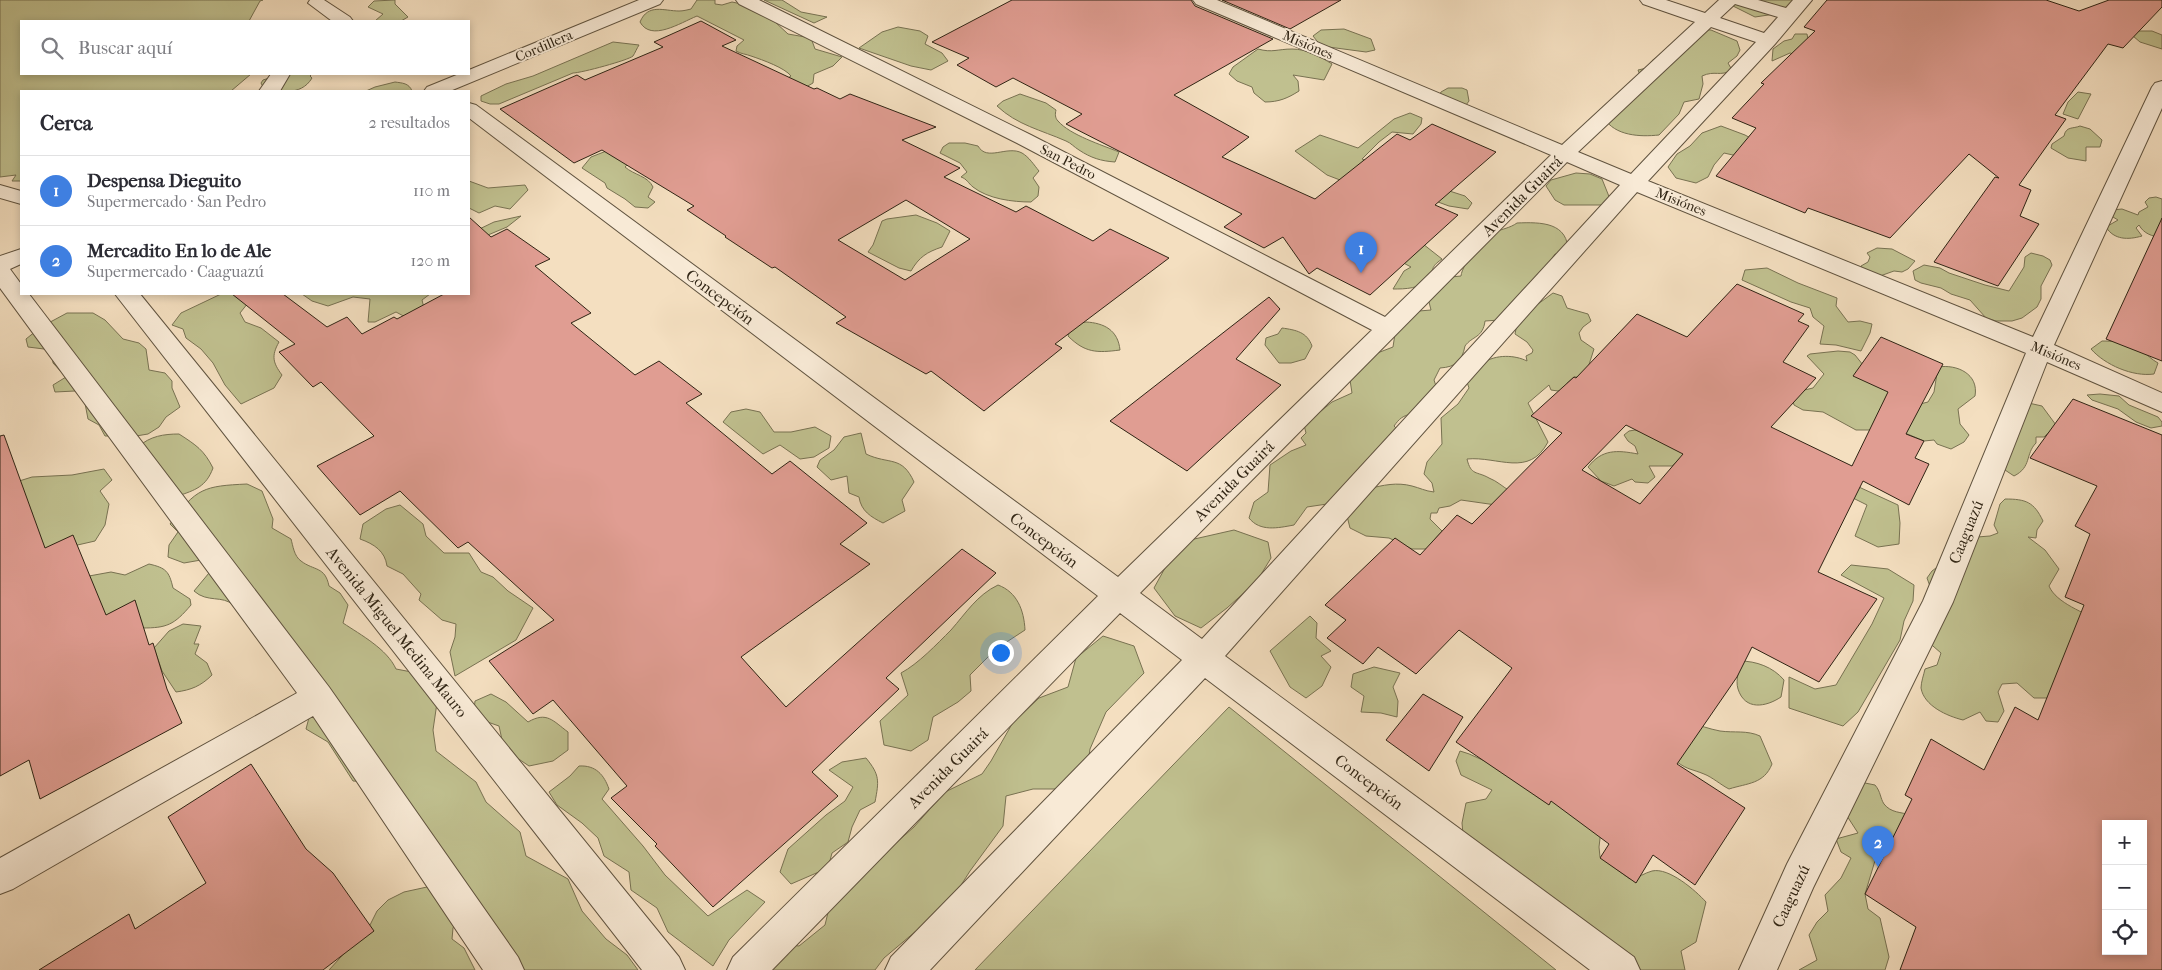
<!DOCTYPE html>
<html lang="es">
<meta charset="utf-8">
<style>
body{margin:0;font-family:"IM FELL French Canon",serif;background:#f7f7f7;color:#2b2b33}
.controls{position:absolute;right:15px;bottom:15px;display:grid;overflow:hidden;border-radius:0px;box-shadow:0 2px 8px #0003}
.controls button{width:45px;height:45px;display:grid;place-items:center;padding:0;border:0;border-bottom:1px solid #e1e1e2;background:#fff;color:#2b2b33;font:25px sans-serif}
.you{position:absolute;left:1000px;top:652px;width:18px;height:18px;margin:-12px;border:4px solid #fff;border-radius:50%;background:#1a73e8;box-shadow:0 0 0 8px #1a73e833}
.badge{display:grid;place-items:center;width:32px;height:32px;border-radius:50%;background:#8f2418;color:#fff;font-size:16px;font-weight:700}
.pin{position:absolute;translate:-50% -41px;filter:drop-shadow(0 1px 2px #0008)}
.pin::after{content:'';position:absolute;top:26px;width:18px;height:15px;background:inherit;clip-path:polygon(0 0,100% 0,50% 100%)}
.list{margin:0;padding:0;list-style:none}
h2{display:flex;justify-content:space-between;align-items:center;height:65px;margin:0;padding:0 20px;font-size:21px}
h2 small{font-size:16px;font-weight:400;color:#7c7c81}
.list li{display:grid;grid-template-columns:32px 1fr auto;gap:15px;align-items:center;box-sizing:border-box;height:70px;padding:0 20px;border-top:1px solid #e1e1e2}
.list b{display:block;font-size:19px;white-space:nowrap}
.list p{margin:0;font-size:16px;white-space:nowrap;color:#7c7c81}
.list em{font-size:16px;font-style:normal;color:#7c7c81}
.icon{flex:none;width:28px;height:28px;fill:none;stroke:currentColor;stroke-width:2;stroke-linecap:round;stroke-linejoin:round}
.map{position:relative;flex:none;width:2162px;height:970px;overflow:hidden}
.search{position:absolute;background:#fff;box-shadow:0 2px 8px #0003;left:20px;top:20px;width:450px;height:55px;display:flex;align-items:center;gap:12px;box-sizing:border-box;padding:0 18px;border-radius:0px;color:#7c7c81;font-size:19px}
.panel{position:absolute;background:#fff;box-shadow:0 2px 8px #0003;left:20px;top:90px;width:450px;height:205px;border-radius:0px}
.map>svg:first-child{display:block}
</style>
<div class="map">
<svg width="2162" height="970" viewBox="0 0 2162 970">
<rect width="100%" height="100%" fill="#f4dfc0"/>
<filter id="stains"><feTurbulence type="fractalNoise" baseFrequency=".004" numOctaves="4"/><feColorMatrix values="0 0 0 0 .2 0 0 0 0 .09 0 0 0 0 .02 0 0 0 .5 -.17"/></filter>
<radialGradient id="worn" r=".72"><stop offset=".6" stop-color="#630" stop-opacity="0"/><stop offset="1" stop-color="#630" stop-opacity=".3"/></radialGradient>
<path fill="#c0c08f" stroke="#787252" d="M0 0H263L260 1 249 21H21V74H251L231 91H21V181H12L16 175 0 177Z
M395 0V4L408 17 401 21H375L383 14 368 7 374 1Z
M697 0H715V4L722 5 732 2 751 6 774 21 788 34 811 38 815 49 842 57 833 66 814 74 813 83 799 91 777 85 791 76C785 68 763 60 751 56 746 54 741 54 736 51L737 46 744 40 697 16C680 23 651 42 640 22 648 3 664 11 679 11 683 11 687 10 691 9Z
M764 0H782L801 12 827 17 814 23Z
M1732 0H1793L1805 4 1775 14 1755 17 1731 5Z
M898 27 920 31 928 36 925 44 942 53 948 61 931 70 911 66 859 48 882 32Z
M1344 29 1371 39 1375 50 1366 52 1321 46 1313 36 1321 30Z
M1690 29 1711 30 1737 41 1740 50 1737 56 1728 63 1732 70C1720 77 1715 70 1702 76L1703 84 1699 99 1684 102 1679 114 1659 135C1640 137 1615 136 1604 118L1640 75 1638 70 1647 68C1649 65 1651 61 1654 59 1665 52 1676 48 1681 35Z
M2139 31H2152L2162 35V49L2140 42 2133 36Z
M1795 34H1807L1808 39 1823 63 1790 53 1772 61 1773 49 1784 41 1792 39Z
M613 42 639 45C637 48 635 53 633 56 629 60 581 73 573 73L499 104H490L481 101V96L506 84 533 76Z
M1258 49C1272 53 1278 49 1292 49 1307 49 1321 57 1332 64L1324 80 1293 75 1298 81 1299 91C1288 98 1279 102 1265 102L1254 93 1252 87 1237 81 1229 74 1233 67Z
M282 74H312L310 76 312 78C301 97 277 91 258 91L263 87 261 83 263 80Z
M395 82C402 83 409 83 412 91H366L375 87Z
M1448 88H1462L1467 90 1469 101 1466 105 1437 99 1441 92Z
M2078 92 2091 94 2078 119 2063 114 2068 102Z
M1020 94 1046 103 1056 110C1055 114 1055 118 1058 121 1070 135 1102 145 1119 152L1115 162C1101 161 1091 158 1079 150 1074 147 1071 143 1066 141 1041 130 1017 125 997 106L1003 101Z
M1410 113 1422 118 1421 124 1413 134 1392 132 1379 142 1362 159 1384 166 1340 180 1327 175 1295 151 1320 135 1358 148 1394 119Z
M1721 126 1745 135 1765 146 1746 158 1724 153 1714 165 1708 177 1696 183 1676 178 1668 167 1677 154 1690 146 1702 133Z
M2080 126 2090 129 2102 140 2100 147H2086V161L2068 158 2051 148 2052 144 2064 136C2066 126 2073 129 2080 126Z
M949 143H965L978 146C987 162 1007 145 1022 153 1029 157 1034 165 1039 171L1033 178 1039 187 1038 196 1031 202C1013 202 988 199 973 187 968 183 967 179 961 177L967 172 960 163 940 153 943 147Z
M609 150 630 162 625 167C634 175 648 176 653 187L648 197 655 202 648 208 635 207 625 199 607 188 605 183 582 168 591 157Z
M1576 173 1590 174 1602 179 1610 199 1603 205H1564L1555 200 1546 186 1551 180Z
M1412 179 1465 196 1472 203 1468 209 1449 206 1416 194Z
M469 181 488 188 525 185 528 190 510 209 495 206 479 213 469 208Z
M2156 197 2162 199V238C2152 236 2144 234 2139 225L2136 228 2142 236C2128 240 2114 240 2106 227L2118 220 2113 217 2110 212 2112 210 2122 209 2138 215 2139 212 2148 207 2145 202 2149 198Z
M916 215 937 223 950 231 942 247C927 252 919 257 911 271L899 268 868 252 873 245 882 221 887 219Z
M521 216 507 227 469 243V234L494 222Z
M1517 223C1541 222 1569 222 1568 253L1555 254C1544 270 1529 295 1511 303L1510 309 1500 320 1485 321C1483 338 1472 336 1465 346 1462 361 1456 367 1440 368L1434 380 1436 386 1413 414C1403 415 1399 419 1394 426L1399 431 1327 504 1307 507 1294 525C1278 528 1260 532 1249 518L1254 502 1268 492 1270 465 1291 451 1306 445 1301 438 1306 433 1304 425 1332 402 1352 393 1350 380 1367 357 1393 347 1396 327 1419 311 1431 310 1428 298 1451 277 1461 276C1462 264 1484 237 1495 232 1502 229 1510 228 1517 223Z
M1423 244 1442 259C1429 268 1435 269 1429 278 1421 289 1405 289 1393 289L1404 271 1411 267 1396 259Z
M1877 248 1892 249 1915 261 1908 269 1902 272 1894 271 1880 276 1863 272 1861 266 1868 262 1870 257 1867 253Z
M2031 253 2043 256 2050 260 2052 265 2041 286V299L2037 307 2022 318 2012 321H1996L1986 318 1970 300 1951 294 1941 288 1921 283 1915 280 1913 271 1924 265 1940 268 1949 273 1985 285 2009 291 2024 267 2025 257Z
M1767 268 1798 283 1837 298 1836 306 1848 322 1860 321 1872 324 1870 333 1861 351 1836 345 1820 344 1824 326 1813 317 1810 308 1791 302 1742 280 1745 270Z
M1553 293 1562 296 1567 308 1588 314 1591 321 1583 327 1579 333 1581 340 1594 349 1585 377H1574L1567 383 1569 389 1558 391 1551 390 1549 385 1528 403 1548 442C1529 478 1498 456 1467 459 1471 476 1477 471 1489 478 1497 481 1503 487 1510 491L1503 506 1461 500 1450 506 1439 508 1437 513H1431L1430 519 1442 531 1435 539 1432 549H1412L1389 538 1366 536 1350 528 1347 516 1368 489C1383 485 1397 482 1412 486 1420 488 1425 491 1434 492L1432 483 1424 474 1427 462 1442 444 1441 418 1458 404 1469 388 1467 382C1472 376 1477 367 1483 363 1496 354 1515 355 1527 361L1526 356 1532 353 1533 350 1527 342 1515 334 1516 329 1532 304H1538Z
M221 294H278L248 303 240 313 245 322 261 328 279 342C271 356 273 363 282 375L274 388 241 404 225 385 213 363 201 349 186 338 183 329 172 325 181 313Z
M302 294H430L422 300 424 308 409 319 396 312 375 322H368L370 299 353 297 328 306 312 301Z
M67 313H93L105 320 123 339 139 343 146 349 149 370 165 373 172 381V388L180 407 166 417 159 427 148 434 136 436H105L99 425 88 419 83 393 75 391 55 392 53 385 66 377 53 363 52 350 28 347 26 339 41 327Z
M1086 322C1104 323 1118 330 1120 350 1097 353 1085 353 1068 336L1072 325Z
M1282 328C1296 330 1307 332 1312 346L1305 359 1291 363H1279L1265 345 1266 338 1278 334Z
M2102 341C2115 341 2132 342 2142 350 2147 355 2151 359 2158 363L2154 374C2133 377 2105 365 2091 349Z
M1838 351 1850 352 1855 355 1863 365 1920 404 1928 402 1934 392 1938 367C1957 364 1979 374 1975 396L1958 409 1960 424 1969 435 1964 442 1951 449 1937 444 1934 440 1924 441 1898 430H1856L1823 412 1803 410 1794 405 1792 397 1796 392 1813 388 1824 374 1807 356 1810 354Z
M2100 394 2119 396 2129 405 2158 417 2162 422V426L2151 428 2136 422 2118 409 2092 400 2087 395Z
M2024 402 2042 406 2056 425 2044 437H2036V443C2025 454 2032 467 2014 476L2005 470Z
M746 409 760 412 774 432H791L815 427 831 436 829 448 814 457 800 459 780 445 763 454 723 422 731 412Z
M1635 430 1669 440 1684 454 1672 466H1649L1655 477 1648 483 1635 482 1632 479 1614 486 1601 481 1588 467C1602 449 1617 450 1638 454L1635 446 1628 441 1624 435 1629 431Z
M861 433 866 454C889 465 902 455 914 482L902 500 905 511 883 523C871 517 861 511 859 497L849 493 847 476 831 480 817 467 820 460 834 450 844 437Z
M179 434C196 445 204 450 213 468 206 487 195 490 178 496L138 447C150 436 164 434 179 434Z
M104 469 112 480 100 491 109 504 105 525 95 541 25 557V531L32 512 10 505 0 487 32 477 72 475Z
M1848 482 1898 505 1900 523 1899 544 1878 547 1855 536 1867 505 1831 487Z
M247 484 262 491 273 519 272 528 291 539C293 546 294 556 301 561 314 571 325 566 329 586L340 593 348 605 343 623C361 635 387 649 396 669L417 673 438 696 433 730 436 751 476 782 486 802 520 832 526 856 568 879 582 911 606 939 627 955 638 970H494L388 783 353 781 328 742 306 729 311 710C292 682 274 651 252 623 247 617 238 611 233 605 223 595 207 603 194 591L209 573V563L201 560 184 563 168 557 169 545 178 532 170 524C196 488 204 486 247 484Z
M2005 499C2026 499 2034 502 2043 521L2037 530 2036 538 2028 537 2045 550 2059 569 2049 586C2056 603 2085 613 2100 621L2047 698H2034L2017 683 2002 684 1998 692 2004 711 1998 722 1986 721 1980 712 1963 720C1947 716 1924 706 1921 688 1921 682 1924 674 1925 669L1937 665 1941 653 1918 633 1931 589 1927 578 1932 571 1977 537 1990 536 1998 533 1994 525 2000 504Z
M400 505 423 524 426 536 444 553H469L481 572 493 577 508 591 533 608 516 640 455 676 450 652 455 637 456 624 442 620 419 600 421 594 403 574 387 566C385 551 374 544 360 539L363 524 386 509Z
M1234 530 1268 542 1271 558 1257 581 1227 608 1201 628 1175 616 1154 588 1165 568 1190 540Z
M149 564C166 568 169 571 173 588L190 599 191 605C174 625 167 628 142 628L136 606 101 622 89 576 111 572 125 575Z
M1851 565 1888 569 1914 585 1913 601 1904 621 1900 640 1858 712 1843 726 1789 708V677L1815 689 1836 685 1872 624 1884 598 1841 575Z
M998 585C1017 592 1024 610 1025 630L996 649 970 675 971 691 958 702 933 717 928 740 911 751 884 745 880 721 908 695 901 673C918 664 937 644 951 630 966 613 977 595 998 585Z
M1310 616 1317 623 1316 638 1331 651 1321 656 1331 667 1322 686 1306 698 1290 687 1270 651Z
M183 624 201 626 194 644H199L195 654 207 663 212 675C201 686 191 690 176 692L162 671 154 648 169 631Z
M1103 636 1134 646 1144 673 1106 712 1090 749 1084 789H1033L1006 796 1003 826 970 871 939 920 916 931 884 958 875 970H751L765 942 799 946 825 925 838 871 888 850 914 827 945 792 982 774 991 761 1012 724 1039 698 1068 687 1076 658Z
M1740 661C1756 661 1773 667 1784 680L1781 697C1766 707 1745 711 1738 689 1735 679 1740 670 1740 661Z
M1374 667 1400 673 1393 687 1398 701 1397 717 1381 713 1361 712 1364 696 1351 687 1353 674Z
M491 694 506 702 528 722C547 711 553 721 568 732V750L553 761 529 766 504 749 499 726 482 720 474 710 475 701Z
M1229 707 1556 970H975Z
M1688 723C1700 725 1709 729 1720 731 1734 733 1747 730 1760 736L1772 764C1764 784 1748 783 1729 789 1721 785 1712 777 1704 774 1692 769 1688 770 1677 762Z
M1460 751C1473 754 1481 761 1494 764L1496 769 1505 772 1539 798 1557 802 1601 830 1599 847 1600 857 1630 879C1639 878 1644 873 1652 871 1669 867 1696 891 1706 902L1696 942 1681 951 1685 970H1616L1463 834 1462 823 1466 803 1486 799 1492 790 1461 775 1456 761Z
M866 758C880 775 879 781 875 802L860 810 852 827 848 842 832 853 828 868 791 884 780 872 788 849 826 815 845 801 853 787 829 770 842 762Z
M579 766C596 765 604 775 609 789L602 799 643 846 665 875 708 916 747 890 765 902 729 940 713 966 668 932 657 908 631 890 629 872 604 856 598 838 582 823 557 805 549 792 570 776Z
M1860 782 1875 785C1881 792 1880 798 1884 804 1891 813 1901 812 1911 815L1893 856 1888 847 1877 854 1865 894 1868 909 1880 918 1889 957 1885 970H1799L1817 960 1809 935 1817 922 1828 911 1825 895 1841 878 1851 858 1841 852 1836 839 1858 833 1847 816Z
M427 887H438L456 922 453 928 452 939 464 948 475 970H329L370 925 377 911 388 900 404 892Z"/>
<path fill="#e09d92" stroke="#2f2414" fill-rule="evenodd" d="M1012 0H1191L1195 6 1273 39 1174 95 1249 137 1222 157 1315 199 1397 134 1410 140 1432 124 1496 152 1435 205 1458 215 1370 295 1317 268 1309 274 1283 237 1264 248 1224 227 1242 214 1066 124 1082 114 1013 78 996 87 957 65 969 58 932 42Z
M1222 0H1341L1290 29Z
M1827 0H2046L2079 11 2109 0H2162V7L2123 48 2108 44 2055 115 2066 119 2019 185 2031 190 2020 216 2039 224 1998 286 1934 262 1995 177 1999 178 1969 154 1890 238 1808 208 1805 213 1716 176 1756 128 1732 118 1764 84 1761 83 1815 31 1804 27Z
M701 21 736 40 722 46 814 89 817 88 840 99 850 94 936 127 902 140 960 168 944 177 1016 212 1026 206 1093 241 1110 229 1169 258 1055 344 1062 348 984 411 931 371 926 374 836 323 846 317 775 267 772 268 725 237 726 236 687 210 694 206 602 150 574 163 500 109 577 75 585 80 663 47 654 42ZM906 200 970 239 905 280 838 240Z
M469 217 491 237 507 229 550 259 535 266 591 313 571 323 635 375 659 361 702 394 686 403 772 474 790 461 867 523 840 544 870 564 741 657 786 707 962 549 996 573 886 678 899 689 812 772 838 796 713 907 655 846 657 844 611 798 627 786 553 700 533 714 489 661 554 620 468 542 458 548 400 491 360 515 317 466 374 436 321 382 313 387 279 352 295 344 232 294H283L327 327 347 317 362 334 394 317 397 319 444 294H469Z
M2162 218V361L2106 339Z
M1737 284 1804 314 1798 321 1809 326 1783 362 1816 378 1771 427 1852 466 1888 392 1853 376 1881 337 1943 364 1906 434 1924 441 1915 458 1929 464 1909 505 1863 481 1818 572 1877 599 1819 682 1752 647 1737 677 1677 764 1745 808 1695 885 1653 855 1636 883 1600 858 1609 844 1551 801 1549 805 1456 742 1512 668 1459 630 1416 674 1378 647 1363 664 1327 638 1346 620 1325 605 1395 538 1420 555 1457 515 1472 524 1562 433 1531 416 1574 377 1576 378 1637 314 1687 337ZM1626 425 1683 454 1640 504 1582 470Z
M1269 297 1280 309 1236 359 1281 385 1187 471 1110 421Z
M2073 399 2162 435V970H1900L1916 927 1865 894 1912 799 1905 795 1931 739 1984 770 2015 707 2038 720 2084 605 2065 597 2090 534 2075 526 2097 486 2030 458ZM2106 824H2143V951H2106Z
M4 435 45 548 73 535 106 615 135 600 149 645 153 643 167 689 182 723 40 799 29 760 0 776V436Z
M1423 694 1463 717 1429 771 1386 740Z
M251 764 306 849 333 873 374 931 323 970H39L129 914 135 929 206 883 168 817Z"/>
<g fill="none" stroke-linecap="round" stroke-linejoin="round">
<g stroke="#60533f" stroke-width="2">
<path id="minor" d="M310 0H324L350 17 353 21H332L308 3Z
M639 0H663L660 4 450 91H424L427 87 459 74H469V70Z
M736 0H759L1031 135 1385 317 1551 155 1196 4 1193 0H1217L1562 145 1695 22 1643 4 1640 0H1666L1705 13 1719 0H1758L1786 8 1793 0H1812L1775 44 1648 181 2033 337 2152 87 2155 83 2162 81V108L2054 345 2162 393V412L2047 362 1953 602 1813 888 1777 970H1739L1787 864 1923 601 2026 353 1637 192 1225 656 1634 957 1640 970H1590L1205 678 930 970H885L891 957 1182 660 1120 613 772 970H727L733 957 1098 596 469 118V103L476 105 1118 577 1372 330 1017 143 739 4ZM1735 4 1778 17 1764 33 1720 18ZM1711 27 1756 42 1631 174 1578 152ZM1567 162 1620 185 1202 639 1140 593Z
M271 74H290L280 91H259Z
M0 185 21 191V204L0 198Z
M21 249V264L10 269 21 284V294H29L329 687 518 957 524 970H483L313 716 13 889 0 894V858L297 693 0 288V256Z
M115 294H140L679 957 685 970H642Z"/>
</g>
<use href="#minor" fill="#f8ead6" fill-rule="evenodd"/>
</g>
<g text-anchor="middle" dominant-baseline="central" stroke-width="4" stroke-linejoin="round" paint-order="stroke">
<g font-size="14" fill="#2f2414" stroke="#f8ead6">
<text transform="translate(1308 45) rotate(23)">Misiónes</text>
<text transform="translate(544 46) rotate(-23)">Cordillera</text>
<text transform="translate(1068 162) rotate(27)">San Pedro</text>
<text transform="translate(1681 202) rotate(22)">Misiónes</text>
<text transform="translate(2056 356) rotate(23)">Misiónes</text>
</g>
<g font-size="16" fill="#2f2414" stroke="#f8ead6">
<text transform="translate(1522 196) rotate(-45)">Avenida Guairá</text>
<text transform="translate(720 297) rotate(37)">Concepción</text>
<text transform="translate(1234 481) rotate(-45)">Avenida Guairá</text>
<text transform="translate(1966 532) rotate(-68)">Caaguazú</text>
<text transform="translate(1044 540) rotate(37)">Concepción</text>
<text transform="translate(397 632) rotate(51)">Avenida Miguel Medina Mauro</text>
<text transform="translate(948 768) rotate(-45)">Avenida Guairá</text>
<text transform="translate(1369 782) rotate(37)">Concepción</text>
<text transform="translate(1791 896) rotate(-65)">Caaguazú</text>
</g>
</g>
<rect width="100%" height="100%" filter="url(#stains)"/>
<rect width="100%" height="100%" fill="url(#worn)"/>
</svg>
<div class="controls">
<button>+</button>
<button>−</button>
<button><svg class="icon" aria-label="locate" viewBox="0 0 24 24"><circle cx="12" cy="12" r="6"/><path d="M12 2v4M12 18v4M2 12h4M18 12h4"/></svg></button>
</div>
<div class="you"></div>
<div class="pin badge" style="left:1361px;top:273px;background:#3f7fe0">1</div>
<div class="pin badge" style="left:1878px;top:867px;background:#3f7fe0">2</div>
<div class="search"><svg class="icon" aria-label="search" viewBox="0 0 24 24"><circle cx="10" cy="10" r="6"/><path d="M15 15l6 6"/></svg>Buscar aquí</div>
<section class="panel">
<h2>Cerca<small>2 resultados</small></h2>
<ul class="list">
<li><span class="badge" style="background:#3f7fe0">1</span><div><b>Despensa Dieguito</b><p>Supermercado · San Pedro</p></div><em>110 m</em></li>
<li><span class="badge" style="background:#3f7fe0">2</span><div><b>Mercadito En lo de Ale</b><p>Supermercado · Caaguazú</p></div><em>120 m</em></li>
</ul>
</section>
</div>
